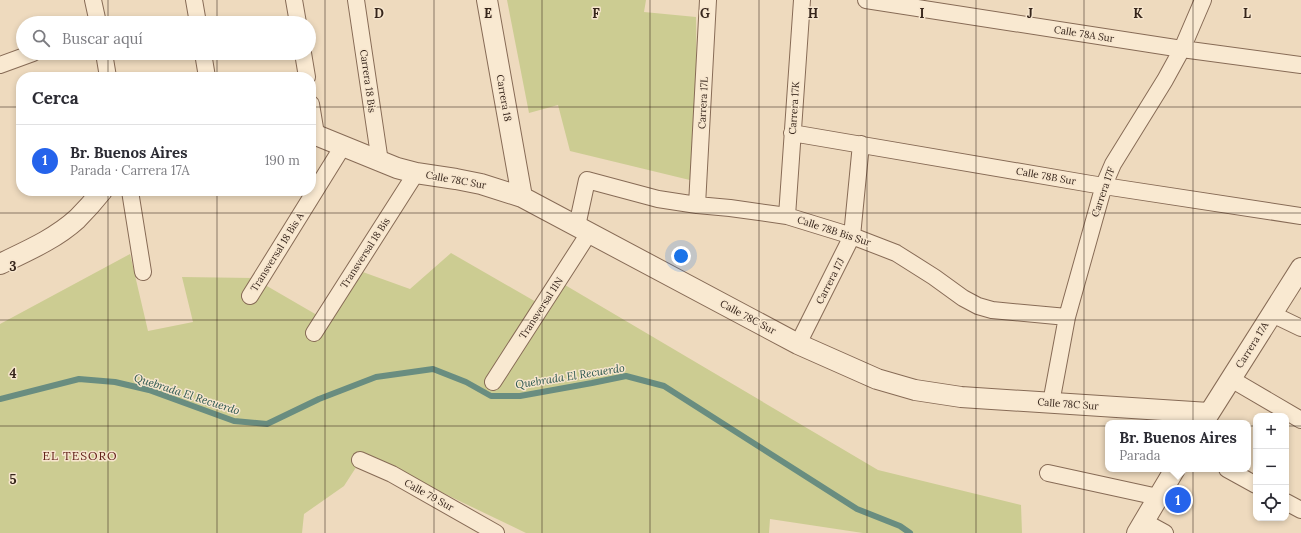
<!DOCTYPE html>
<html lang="es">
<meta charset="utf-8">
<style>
body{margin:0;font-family:Lora,serif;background:#f2f2f3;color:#2b2b33}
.controls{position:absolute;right:12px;bottom:12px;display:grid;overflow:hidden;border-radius:8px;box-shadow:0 2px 6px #0003}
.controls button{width:36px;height:36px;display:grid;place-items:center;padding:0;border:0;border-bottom:1px solid #e1e1e2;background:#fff;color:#2b2b33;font:20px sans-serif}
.you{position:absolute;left:681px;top:256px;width:14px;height:14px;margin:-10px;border:3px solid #fff;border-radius:50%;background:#1a73e8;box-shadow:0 0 0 6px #1a73e833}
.badge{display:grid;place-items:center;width:26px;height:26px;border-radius:50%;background:#2563eb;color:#fff;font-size:13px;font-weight:700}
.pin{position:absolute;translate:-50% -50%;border:2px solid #fff;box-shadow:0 1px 4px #0006}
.popup{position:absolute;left:1105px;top:420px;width:146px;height:52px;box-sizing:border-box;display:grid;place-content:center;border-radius:8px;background:#fff;filter:drop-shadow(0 1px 3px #0005);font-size:13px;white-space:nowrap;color:#7c7c81}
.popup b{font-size:15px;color:#2b2b33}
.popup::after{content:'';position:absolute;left:50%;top:100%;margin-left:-8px;border:8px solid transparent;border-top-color:#fff}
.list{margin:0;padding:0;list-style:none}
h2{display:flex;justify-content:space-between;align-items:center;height:52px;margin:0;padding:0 16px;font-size:17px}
h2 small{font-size:13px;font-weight:400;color:#7c7c81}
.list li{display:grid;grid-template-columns:26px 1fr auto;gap:12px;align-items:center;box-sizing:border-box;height:72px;padding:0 16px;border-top:1px solid #e1e1e2}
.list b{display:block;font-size:15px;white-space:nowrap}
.list p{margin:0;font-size:13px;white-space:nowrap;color:#7c7c81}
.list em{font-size:13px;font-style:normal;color:#7c7c81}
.icon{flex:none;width:22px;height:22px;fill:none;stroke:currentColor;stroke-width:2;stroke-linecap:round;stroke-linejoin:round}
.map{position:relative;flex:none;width:1301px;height:533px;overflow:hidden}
.search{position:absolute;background:#fff;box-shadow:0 2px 6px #0003;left:16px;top:16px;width:300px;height:44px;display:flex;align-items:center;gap:10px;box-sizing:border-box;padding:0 14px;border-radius:22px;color:#7c7c81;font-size:15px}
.panel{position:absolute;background:#fff;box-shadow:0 2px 6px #0003;left:16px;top:72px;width:300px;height:124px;border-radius:16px}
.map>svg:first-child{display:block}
</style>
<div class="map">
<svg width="1301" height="533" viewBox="0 0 1301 533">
<rect width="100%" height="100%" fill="#eedabe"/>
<path fill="#cccc92" d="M507 0H646L644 12 696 17 698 182 570 151 558 105 529 113Z
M451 253 550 310 565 285 878 470 1021 505 1022 533H863L770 519 769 533H526L364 455 344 486 304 514 302 533H0V324L130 254 148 331 193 322 182 277 253 278 329 322 360 271 410 289Z"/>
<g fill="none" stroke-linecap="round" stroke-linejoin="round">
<path stroke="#698d80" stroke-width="6" d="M0 399 79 379 115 382 149 390 234 421 267 424 319 399 376 377 433 369 466 382 491 396H520L592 383 626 376 664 386 857 509 900 526 910 533"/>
<g stroke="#876b56" stroke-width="18">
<path id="minor" d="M93 0 98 23
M194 0 198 23
M294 0 298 23
M356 0 380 162
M866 0 1182 49 1301 65
M104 53 108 77
M203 53 207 77
M303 53 307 77
M0 65 33 53
M311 104 316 134
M792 133 1091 184 1301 216
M130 191 143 272
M697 205 708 0
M787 216 802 0
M577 226 587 180 658 199 697 205 730 208 787 216 852 236 896 253 934 277 963 298 978 306 992 310 1067 317
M250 296 343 146
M1272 314 1301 328
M314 333 416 173
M798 344 852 236 861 144
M1231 379 1301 420
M493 382 589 233
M1051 403 1067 317 1104 185 1113 164 1165 80 1182 49 1203 0
M360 460 392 474 496 533
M1227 469 1256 485
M1048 473 1158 497
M1286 502 1301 510
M1143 521 1165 533"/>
</g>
<g stroke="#876b56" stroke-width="22">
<path id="tertiary" d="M487 0 522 197
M311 133 397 168 416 173 456 179 481 184 522 197 798 344 877 379 915 390 961 397 1209 413
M0 264C27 251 55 239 77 219 86 210 94 201 102 191
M1203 423 1301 268
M1137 533 1175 469"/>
</g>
<use href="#minor" stroke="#f9e9d1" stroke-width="16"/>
<use href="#tertiary" stroke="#f9e9d1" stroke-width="20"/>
</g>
<path fill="none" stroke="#36251b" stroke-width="1" stroke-opacity="0.55" d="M108 0V23M217 0V23M325 0V533M434 0V533M542 0V533M650 0V533M759 0V533M867 0V533M976 0V533M1084 0V533M1193 0V533M108 53V77M217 53V77M0 107H21M311 107H1301M108 191V533M217 191V533M0 213H1301M0 320H1301M0 426H1256M1286 426H1301"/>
<g text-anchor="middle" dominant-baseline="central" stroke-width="3" stroke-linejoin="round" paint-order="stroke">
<g font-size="10" fill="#36251b" stroke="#f6e5cd">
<text transform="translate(1084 34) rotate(9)">Calle 78A Sur</text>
<text transform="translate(368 81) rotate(82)">Carrera 18 Bis</text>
<text transform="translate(504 98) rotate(80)">Carrera 18</text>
<text transform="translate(703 103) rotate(-87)">Carrera 17L</text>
<text transform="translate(794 108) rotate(-86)">Carrera 17K</text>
<text transform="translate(1046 176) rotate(10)">Calle 78B Sur</text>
<text transform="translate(456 180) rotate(10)">Calle 78C Sur</text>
<text transform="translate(1103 192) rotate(-71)">Carrera 17F</text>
<text transform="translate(834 231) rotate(18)">Calle 78B Bis Sur</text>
<text transform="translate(277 252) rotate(-58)">Transversal 18 Bis A</text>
<text transform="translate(365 253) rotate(-57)">Transversal 18 Bis</text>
<text transform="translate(830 281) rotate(-63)">Carrera 17J</text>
<text transform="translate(541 308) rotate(-57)">Transversal 11N</text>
<text transform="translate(748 317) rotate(28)">Calle 78C Sur</text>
<text transform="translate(1252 345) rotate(-58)">Carrera 17A</text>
<text transform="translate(1068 404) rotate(4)">Calle 78C Sur</text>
<text transform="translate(429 495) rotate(29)">Calle 79 Sur</text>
</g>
<g font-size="11" font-style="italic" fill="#2a564e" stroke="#f6e5cd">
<text transform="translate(570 376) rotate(-9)">Quebrada El Recuerdo</text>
<text transform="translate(187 394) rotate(18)">Quebrada El Recuerdo</text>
</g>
<g font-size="12" letter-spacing="1" fill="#63211a" stroke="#f6e5cd">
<text x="80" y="455">EL TESORO</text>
</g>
</g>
<g font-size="13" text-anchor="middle" font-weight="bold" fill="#36251b" stroke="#f6e5cd" stroke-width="3" stroke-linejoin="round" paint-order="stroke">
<text x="379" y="18">D</text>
<text x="488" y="18">E</text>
<text x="596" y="18">F</text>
<text x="705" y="18">G</text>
<text x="813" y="18">H</text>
<text x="922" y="18">I</text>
<text x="1030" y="18">J</text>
<text x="1138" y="18">K</text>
<text x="1247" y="18">L</text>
<text x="13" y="271">3</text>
<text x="13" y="378">4</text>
<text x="13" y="484">5</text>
</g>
</svg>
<div class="controls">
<button>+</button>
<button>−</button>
<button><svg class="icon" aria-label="locate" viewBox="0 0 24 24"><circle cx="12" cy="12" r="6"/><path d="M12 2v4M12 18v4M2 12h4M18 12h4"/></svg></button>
</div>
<div class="you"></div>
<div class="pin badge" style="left:1178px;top:500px">1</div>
<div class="popup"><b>Br. Buenos Aires</b>Parada</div>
<div class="search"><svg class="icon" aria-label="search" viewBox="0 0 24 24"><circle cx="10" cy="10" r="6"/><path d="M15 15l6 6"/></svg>Buscar aquí</div>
<section class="panel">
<h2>Cerca<small></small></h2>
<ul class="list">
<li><span class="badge">1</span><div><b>Br. Buenos Aires</b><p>Parada · Carrera 17A</p></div><em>190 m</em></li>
</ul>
</section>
</div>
